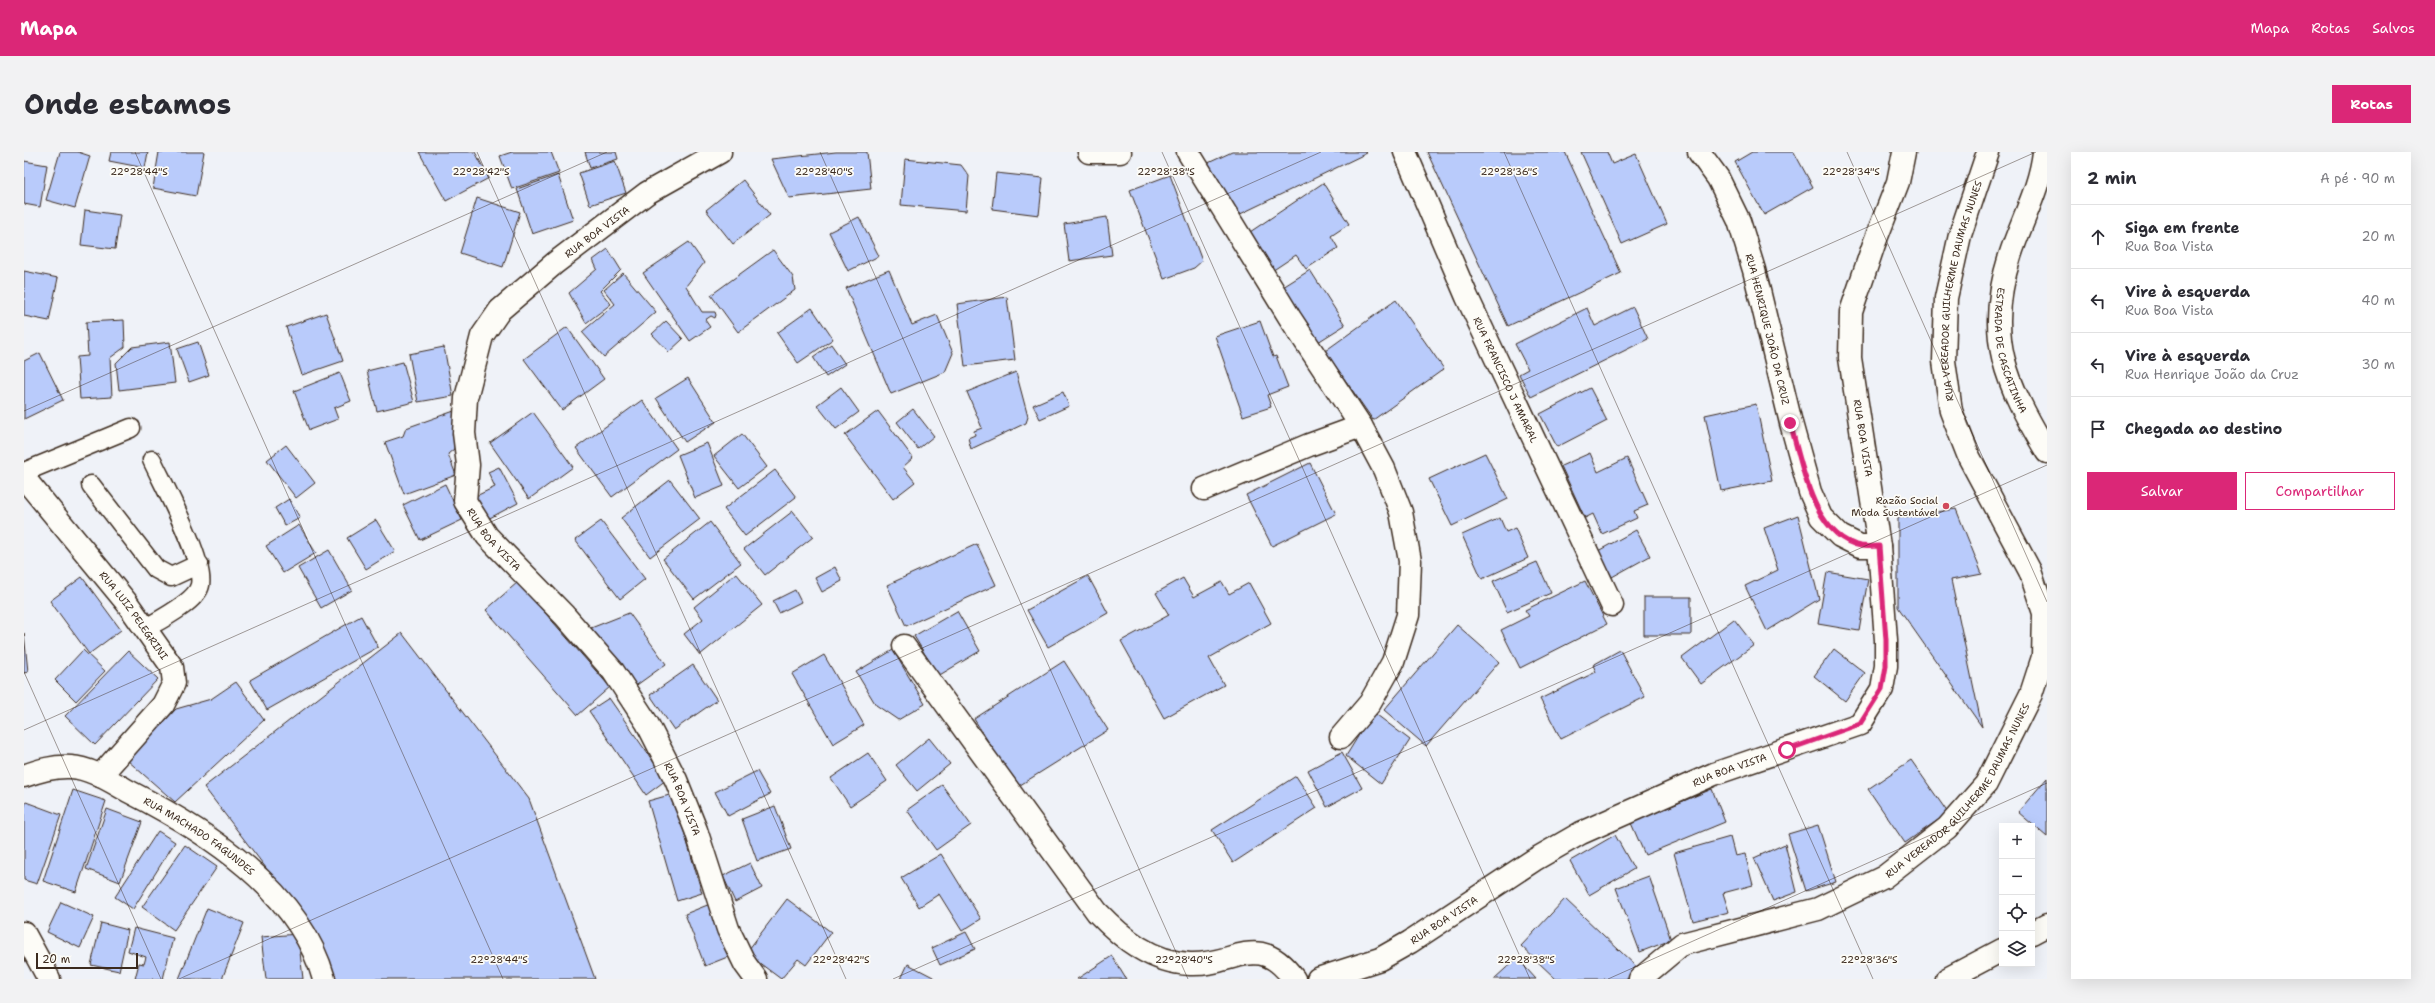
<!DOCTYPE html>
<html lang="pt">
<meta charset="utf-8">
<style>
body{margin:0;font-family:"Shantell Sans",sans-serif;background:#f2f2f3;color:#2b2b33}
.controls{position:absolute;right:12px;bottom:12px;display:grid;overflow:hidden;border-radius:0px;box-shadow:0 4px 16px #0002}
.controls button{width:36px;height:36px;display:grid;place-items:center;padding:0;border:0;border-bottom:1px solid #e1e1e2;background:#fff;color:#2b2b33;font:20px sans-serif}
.scale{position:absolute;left:12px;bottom:10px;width:102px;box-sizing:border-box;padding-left:4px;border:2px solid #3b2a1e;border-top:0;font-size:11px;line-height:14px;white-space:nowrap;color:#3b2a1e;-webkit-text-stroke:3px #fdfcf7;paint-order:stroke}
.stop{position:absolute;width:12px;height:12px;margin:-9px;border:3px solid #db2777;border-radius:50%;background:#fff}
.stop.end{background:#db2777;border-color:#fff;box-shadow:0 1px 4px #0008}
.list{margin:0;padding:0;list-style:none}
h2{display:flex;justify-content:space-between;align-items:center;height:52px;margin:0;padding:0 16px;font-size:17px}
h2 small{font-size:13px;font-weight:400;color:#7c7c81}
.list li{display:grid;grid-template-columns:26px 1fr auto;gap:12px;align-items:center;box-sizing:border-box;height:64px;padding:0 16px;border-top:1px solid #e1e1e2}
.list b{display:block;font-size:15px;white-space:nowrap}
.list p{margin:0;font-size:13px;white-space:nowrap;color:#7c7c81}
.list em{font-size:13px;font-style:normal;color:#7c7c81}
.actions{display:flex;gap:8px;padding:12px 16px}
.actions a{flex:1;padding:9px 0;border:1px solid #db2777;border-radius:0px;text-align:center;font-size:14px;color:#db2777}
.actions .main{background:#db2777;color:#fff}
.icon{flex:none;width:22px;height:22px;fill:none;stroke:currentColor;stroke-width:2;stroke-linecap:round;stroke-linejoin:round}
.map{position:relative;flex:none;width:2023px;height:827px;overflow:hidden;border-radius:0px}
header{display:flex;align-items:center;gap:24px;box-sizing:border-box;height:56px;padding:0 20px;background:#db2777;color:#fff}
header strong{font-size:19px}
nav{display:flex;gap:22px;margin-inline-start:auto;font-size:14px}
.intro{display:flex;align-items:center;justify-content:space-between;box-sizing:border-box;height:96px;padding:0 24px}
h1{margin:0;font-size:28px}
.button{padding:10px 18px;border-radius:0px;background:#db2777;color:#fff;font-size:14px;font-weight:700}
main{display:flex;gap:24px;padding:0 24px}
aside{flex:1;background:#fff;border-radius:0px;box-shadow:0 4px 16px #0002}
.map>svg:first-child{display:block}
</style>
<header>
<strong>Mapa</strong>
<nav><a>Mapa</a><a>Rotas</a><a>Salvos</a></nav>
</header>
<div class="intro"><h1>Onde estamos</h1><a class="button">Rotas</a></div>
<main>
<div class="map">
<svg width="2023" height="827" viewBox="0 0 2023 827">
<rect width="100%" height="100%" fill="#eff2f8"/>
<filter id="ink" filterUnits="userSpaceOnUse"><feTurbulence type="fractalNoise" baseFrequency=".025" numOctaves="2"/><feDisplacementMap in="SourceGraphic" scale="8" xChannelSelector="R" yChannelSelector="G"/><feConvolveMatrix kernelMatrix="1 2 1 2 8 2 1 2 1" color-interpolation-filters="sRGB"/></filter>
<g filter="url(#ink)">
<path fill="#b9cbfb" stroke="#3b2a1e" d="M36 0H54L66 4 51 56 22 48Z
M87 0H124L121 16 85 9Z
M135 0H180L172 44 129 36Z
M395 0H451L465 26 422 49Z
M488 0H527L535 21 488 37 476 4Z
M561 0H592L594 7 566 16Z
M812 0H843L847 37 765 46 747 7Z
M1208 0H1342L1343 1 1208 66 1182 12Z
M1403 0H1541L1597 121 1484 174Z
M1557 0H1583L1588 12 1612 2 1643 72 1598 92Z
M1728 0H1770L1789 35 1740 63 1711 10Z
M881 7 937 13 945 24 942 59 877 53Z
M0 9 23 13 16 55 0 52Z
M591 9 602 41 566 53 555 21Z
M972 21 1019 26 1015 63 968 57Z
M534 23 549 68 508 82 493 37Z
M1146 23 1178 109 1170 116 1140 127 1106 38Z
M719 28 746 63 709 92 682 58Z
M1299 31 1325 72 1307 84 1314 96 1282 117 1272 103 1248 119 1223 82Z
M453 46 496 60 479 115 436 101Z
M61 58 96 63 91 97 57 93Z
M835 65 855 104 824 119 805 80Z
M1083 65 1088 103 1045 109 1040 72Z
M665 90 680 111 662 134 678 160H691L692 163 691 166 687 164 681 168 686 175 666 189 619 121Z
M584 97 597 118 576 139 587 152 562 171 545 141 573 117 569 108Z
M749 98 769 125 771 138 714 180 687 143Z
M865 118 888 173 913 163 929 201 921 220 867 242 822 136Z
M1286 118 1321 173 1294 190 1259 135Z
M0 119 34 126 25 169 0 164Z
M599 121 632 160 580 205 558 180 591 152 580 138Z
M983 145 991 208 941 214 933 152Z
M1372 148 1420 217 1349 268 1301 199Z
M1609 155 1624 187 1507 245 1495 222 1504 217 1491 192 1563 156 1571 174Z
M788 156 809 187 774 211 753 181Z
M302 161 319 209 278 223 262 175Z
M100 168 101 195 86 206 88 245 56 247 53 205 64 204 62 170Z
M642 169 659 187 645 200 628 182Z
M1236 169 1249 205 1252 204 1264 235 1243 243 1247 255 1219 264 1191 184Z
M543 175 580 227 538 258 500 207Z
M146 190 151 231 95 238 92 211 108 195Z
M174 190 185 223 165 230 153 197Z
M807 192 821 212 802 225 789 205Z
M420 195 429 244 394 250 385 202Z
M16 201 39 248 0 267V209Z
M379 210 390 250 353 259 343 219Z
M992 220 1004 265 1002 271 947 297 944 286 951 283 950 279 958 276 943 240Z
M316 221 327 249 310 256 314 267 285 278 270 239Z
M664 226 692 270 661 290 632 246Z
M817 235 835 260 812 277 793 253Z
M1566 236 1583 269 1533 295 1516 262Z
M1039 240 1045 254 1016 267 1009 253Z
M618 248 653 297 588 345 552 296Z
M1732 252 1748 329 1697 339 1681 263Z
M889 257 910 284 894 297 873 270Z
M433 258 430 297 424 302 432 323 380 342 361 290 379 284 382 276Z
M854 259 889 306 879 315 891 330 869 347 821 283Z
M509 260 549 315 505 347 466 291Z
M718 282 743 315 715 336 690 304Z
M683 291 700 334 671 346 654 303Z
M262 293 291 331 272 346 243 308Z
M1461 301 1484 347 1428 374 1405 327Z
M1566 301 1574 320 1603 306 1624 353 1610 359 1613 366 1578 382 1569 362 1561 366 1537 314Z
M1286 311 1312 362 1248 394 1222 343Z
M475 315 494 351 462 368 450 345 471 335 464 320Z
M751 318 772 345 721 384 700 357Z
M646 328 676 367 626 405 597 366Z
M421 332 438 368 396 388 379 353Z
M265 347 276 366 261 374 251 356Z
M1932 357 1958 422 1927 428 1958 575 1874 455V366Z
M769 359 789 385 741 423 720 397Z
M1774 363 1795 447 1743 479 1721 434 1754 418 1740 376Z
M1476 366 1482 380 1491 376 1504 406 1458 427 1438 383Z
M352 368 371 399 342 417 323 386Z
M577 369 621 427 596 447 551 388Z
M686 370 717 411 670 447 639 407Z
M275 373 292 401 259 421 242 394Z
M1612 378 1626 404 1588 425 1574 399Z
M953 392 972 433 882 474 863 433Z
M305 398 328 438 297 456 274 416Z
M1513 410 1527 441 1483 460 1469 429Z
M811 415 818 429 798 440 791 426Z
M1803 420 1844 427 1835 479 1794 472Z
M712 421 738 453 676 503 660 482 679 467 670 455Z
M1064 424 1084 461 1024 495 1003 458Z
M58 425 97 478 65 502 26 449Z
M1159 426 1170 445 1198 430 1205 442 1225 431 1247 471 1185 506 1200 533 1140 566 1097 489 1145 463 1132 441Z
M1561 429 1583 472 1496 516 1477 478 1505 464 1501 458Z
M494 430 586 535 554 563 462 458Z
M771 438 777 450 755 461 749 449Z
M1620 445H1667V483H1620Z
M933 459 956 499 914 524 890 484Z
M605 461 642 512 610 535 567 476Z
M337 464 354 495 243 558 226 528Z
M1710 467 1730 493 1677 532 1658 506Z
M1433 473 1475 510 1402 594 1360 558Z
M0 481 4 520 0 521Z
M378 481 505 647 571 827H308L291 780 180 635Z
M1810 497 1841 521 1821 549 1790 524Z
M59 498 81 519 52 549 31 528Z
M869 498 901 552 874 568 852 553 832 520Z
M1596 498 1621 545 1537 587 1516 547 1572 520 1569 513Z
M104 499 134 527 71 593 41 564Z
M800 503 840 573 809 592 768 522Z
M1040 509 1084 578 993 635 950 567Z
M669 513 693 548 650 578 626 543Z
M212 530 240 568 151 650 103 608 152 557 187 547Z
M585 546 642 628 622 643 565 559Z
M1349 560 1386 588 1357 632 1322 604Z
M905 586 926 612 893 639 872 613Z
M1318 600 1338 636 1303 655 1284 618Z
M844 601 863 629 826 654 807 626Z
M1887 608 1924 661 1881 691 1844 637Z
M733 619 746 642 704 664 691 640Z
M1272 624 1293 656 1209 711 1188 678Z
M2023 626V685L1994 660Z
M918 633 947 673 912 698 883 658Z
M1688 637 1701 670 1621 703 1607 671Z
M49 638 82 649 52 740 19 729Z
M649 642 678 741 653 749 624 649Z
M2 650 37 663 13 732 0 728V657Z
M751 654 767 697 733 709 718 667Z
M83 657 118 670 96 730 62 717Z
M1794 673 1812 730 1782 739 1764 682Z
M134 679 151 690 109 757 91 745Z
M1591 683 1610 717 1565 743 1546 709Z
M1706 685 1711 704 1721 702 1729 733 1699 741 1705 760 1669 769 1650 701Z
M1761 692 1773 740 1749 749 1730 706Z
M161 693 193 715 150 778 118 755Z
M917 702 957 767 938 779 915 742 895 755 877 726Z
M726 711 738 736 711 750 699 724Z
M1625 724 1647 788 1616 800 1592 736Z
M763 747 807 780 782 813 774 807 757 827 722 801Z
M1541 747 1614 816 1603 827H1532L1497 794Z
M37 750 70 765 56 796 23 780Z
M686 752 706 804 681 814 661 762Z
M183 756 220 771 198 827H155Z
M77 771 104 778 95 819 67 813Z
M110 776 149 786 139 827H111L115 811 120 812 122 805 104 799Z
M942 780 951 797 916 813 908 796Z
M274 782 279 827H242L237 785Z
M1088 804 1102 827H1053Z
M1493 806 1512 827H1470Z
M884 812 909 825 910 827H877Z"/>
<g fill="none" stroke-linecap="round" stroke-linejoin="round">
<g stroke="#3b2a1e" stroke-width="21">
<path id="lane" d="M0 320 107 276
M67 333 132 417 147 425 175 412
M122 476C136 468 173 449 176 433 181 409 139 332 128 308"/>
</g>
<g stroke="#3b2a1e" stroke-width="25">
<g id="street">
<path id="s1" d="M696 0 623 41 531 111 476 158 458 184 442 246 440 281 444 313 441 349 463 384 540 463 589 519 623 571 652 628 672 678 704 777 721 812 732 827"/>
<path d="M1065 0H1096"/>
<path d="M1164 0 1266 166 1337 274 1360 317 1377 360 1386 409 1384 463 1369 510 1346 551 1317 585"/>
<path id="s2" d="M1381 0 1443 145 1588 453"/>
<path id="s3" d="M1675 0 1694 26 1715 69 1730 118 1767 271 1786 340 1797 365 1816 384 1836 394H1855"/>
<path id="s4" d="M2020 0C2016 37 1997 69 1986 104 1960 185 1982 231 2023 300"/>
<path id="s5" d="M0 326 103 451 148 515 150 531 139 553 76 624"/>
<path d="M1180 337 1285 293 1337 274"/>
<path d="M880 494 1073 760C1099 787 1127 810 1166 812 1211 814 1234 778 1270 827"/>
<path id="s6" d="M0 624C16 618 30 614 47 615 67 616 89 631 106 640 184 680 275 738 300 827"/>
<path d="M0 781 25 827"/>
<path d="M2008 781 2023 773"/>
<path id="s7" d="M1294 827 1356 807 1386 790 1510 708 1557 681 1690 622 1836 572 1858 537 1862 514V488L1855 394 1826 206 1827 160 1850 92 1874 30 1880 0"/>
<path id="s8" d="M1616 827 1658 792 1794 757 1860 725 1923 676 1962 632 2007 542 2019 505 2020 461 2006 419 1945 305 1927 259 1920 209 1922 146 1936 83 1964 0"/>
<path d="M1923 827 1978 798"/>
</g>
</g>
<use href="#lane" stroke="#fdfcf7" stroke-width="18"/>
<use href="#street" stroke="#fdfcf7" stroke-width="22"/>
</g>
</g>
<g fill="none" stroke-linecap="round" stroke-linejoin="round" filter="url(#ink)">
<path stroke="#db2777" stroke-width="5" d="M1763 598 1836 572 1858 537 1862 514V488L1855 394C1849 394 1843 395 1837 394 1788 384 1778 310 1766 271"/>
</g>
<path fill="none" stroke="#3b2a1e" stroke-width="1" stroke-opacity="0.45" d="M111 0 479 827M453 0 822 827M796 0 1164 827M1138 0 1506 827M1480 0 1849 827M1823 0 2023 450M0 259 583 0M0 520 137 827M0 578 1297 0M155 827 2012 0M869 827 2023 313M1584 827 2023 631"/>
<circle fill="#d1495b" stroke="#fdfcf7" stroke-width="1.5" cx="1922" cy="354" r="4"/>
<g text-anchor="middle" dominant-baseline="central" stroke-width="3.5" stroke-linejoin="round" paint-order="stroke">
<g font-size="10" fill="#3b2a1e" stroke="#fdfcf7">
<text transform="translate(573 80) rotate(-37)">RUA BOA VISTA</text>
<text stroke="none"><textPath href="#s8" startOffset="936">RUA VEREADOR GUILHERME DAUMAS NUNES</textPath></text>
<text stroke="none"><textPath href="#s3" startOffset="192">RUA HENRIQUE JOÃO DA CRUZ</textPath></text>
<text stroke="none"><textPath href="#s4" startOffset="207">ESTRADA DE CASCATINHA</textPath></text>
<text stroke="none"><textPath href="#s2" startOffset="249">RUA FRANCISCO J AMARAL</textPath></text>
<text transform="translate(1839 286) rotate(81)">RUA BOA VISTA</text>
<text stroke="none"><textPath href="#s1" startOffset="519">RUA BOA VISTA</textPath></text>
<text stroke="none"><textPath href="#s5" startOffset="176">RUA LUIZ PELEGRINI</textPath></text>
<text stroke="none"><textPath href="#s7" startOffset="464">RUA BOA VISTA</textPath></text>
<text stroke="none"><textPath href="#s8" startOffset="384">RUA VEREADOR GUILHERME DAUMAS NUNES</textPath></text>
<text stroke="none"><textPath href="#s1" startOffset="843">RUA BOA VISTA</textPath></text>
<text stroke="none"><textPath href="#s6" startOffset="195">RUA MACHADO FAGUNDES</textPath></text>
<text stroke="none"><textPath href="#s7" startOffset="140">RUA BOA VISTA</textPath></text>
</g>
<g font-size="10" fill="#3b2a1e" stroke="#fdfcf7" text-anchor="end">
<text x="1914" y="348">Razão Social<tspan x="1914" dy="12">Moda Sustentável</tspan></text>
</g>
</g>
<g font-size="10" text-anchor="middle" fill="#3b2a1e" stroke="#fdfcf7" stroke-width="3.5" stroke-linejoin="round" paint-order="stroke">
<text x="1142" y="23">22°28'38"S</text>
<text x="1827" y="23">22°28'34"S</text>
<text x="115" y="23">22°28'44"S</text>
<text x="457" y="23">22°28'42"S</text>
<text x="800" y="23">22°28'40"S</text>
<text x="1485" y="23">22°28'36"S</text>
<text x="475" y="811">22°28'44"S</text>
<text x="817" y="811">22°28'42"S</text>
<text x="1160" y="811">22°28'40"S</text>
<text x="1502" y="811">22°28'38"S</text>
<text x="1845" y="811">22°28'36"S</text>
</g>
</svg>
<div class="controls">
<button>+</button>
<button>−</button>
<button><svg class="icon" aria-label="locate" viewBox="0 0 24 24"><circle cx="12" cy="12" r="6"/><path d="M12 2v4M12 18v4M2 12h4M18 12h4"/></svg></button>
<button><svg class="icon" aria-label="layers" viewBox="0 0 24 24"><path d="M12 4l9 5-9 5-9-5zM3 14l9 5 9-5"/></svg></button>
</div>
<div class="scale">20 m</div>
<div class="stop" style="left:1763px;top:598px"></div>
<div class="stop end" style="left:1766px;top:271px"></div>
</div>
<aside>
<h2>2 min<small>A pé · 90 m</small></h2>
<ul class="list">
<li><svg class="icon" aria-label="ahead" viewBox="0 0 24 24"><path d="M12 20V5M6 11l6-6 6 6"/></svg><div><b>Siga em frente</b><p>Rua Boa Vista</p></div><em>20 m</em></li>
<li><svg class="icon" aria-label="left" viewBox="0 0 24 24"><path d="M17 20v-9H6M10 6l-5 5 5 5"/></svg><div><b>Vire à esquerda</b><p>Rua Boa Vista</p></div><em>40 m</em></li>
<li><svg class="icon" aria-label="left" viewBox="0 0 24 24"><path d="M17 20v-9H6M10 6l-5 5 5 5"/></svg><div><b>Vire à esquerda</b><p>Rua Henrique João da Cruz</p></div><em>30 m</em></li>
<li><svg class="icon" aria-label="arrive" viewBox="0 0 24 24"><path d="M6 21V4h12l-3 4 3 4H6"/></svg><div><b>Chegada ao destino</b></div></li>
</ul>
<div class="actions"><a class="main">Salvar</a><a>Compartilhar</a></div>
</aside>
</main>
